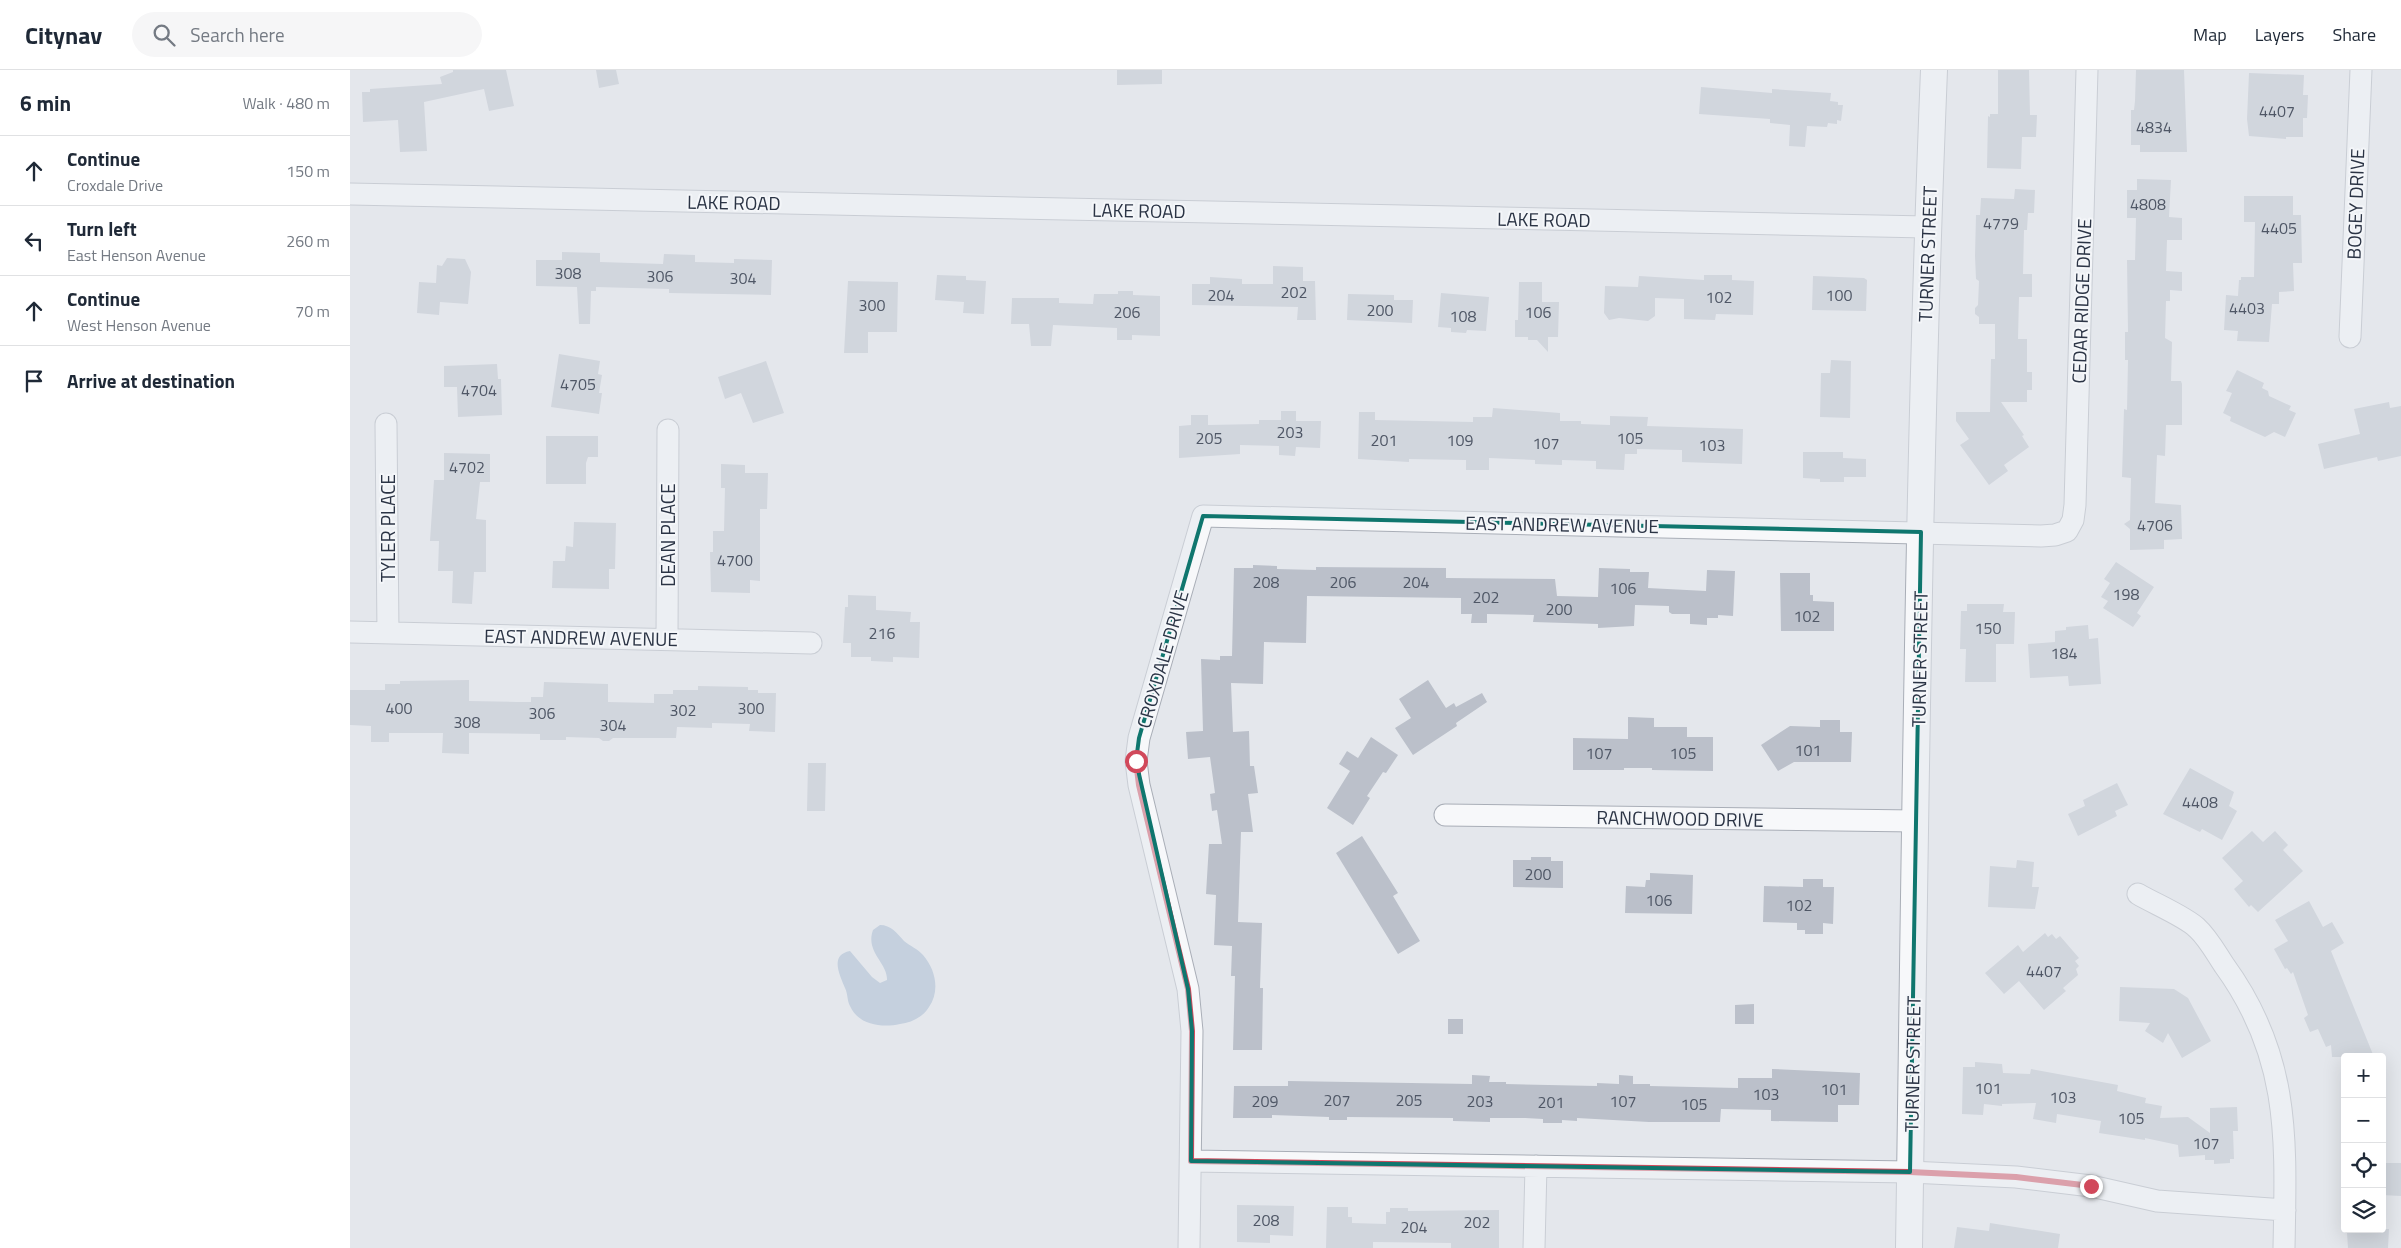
<!DOCTYPE html>
<meta charset="utf-8">
<style>
body{margin:0;font-family:"Titillium Web",sans-serif;background:#f6f6f7;color:#1f2937}
.controls{position:absolute;right:15px;bottom:15px;display:grid;overflow:hidden;border-radius:5px;box-shadow:0 5px 20px #0002}
.controls button{width:45px;height:45px;display:grid;place-items:center;padding:0;border:0;border-bottom:1px solid #e0e1e3;background:#fff;color:#1f2937;font:25px sans-serif}
.stop{position:absolute;width:15px;height:15px;margin:-11px;border:4px solid #d1495b;border-radius:50%;background:#fff}
.stop.end{background:#d1495b;border-color:#fff;box-shadow:0 1px 5px #0008}
.list{margin:0;padding:0;list-style:none}
h2{display:flex;justify-content:space-between;align-items:center;height:65px;margin:0;padding:0 20px;font-size:21px}
h2 small{font-size:16px;font-weight:400;color:#747a83}
.list li{display:grid;grid-template-columns:32px 1fr auto;gap:15px;align-items:center;box-sizing:border-box;height:70px;padding:0 20px;border-top:1px solid #e0e1e3}
.list b{display:block;font-size:19px;white-space:nowrap}
.list p{margin:0;font-size:16px;white-space:nowrap;color:#747a83}
.list em{font-size:16px;font-style:normal;color:#747a83}
.icon{flex:none;width:28px;height:28px;fill:none;stroke:currentColor;stroke-width:2;stroke-linecap:round;stroke-linejoin:round}
.map{position:relative;flex:none;width:2051px;height:1178px;overflow:hidden}
header{display:flex;align-items:center;gap:30px;box-sizing:border-box;height:70px;padding:0 25px;background:#fff;border-bottom:1px solid #e0e1e3}
header strong{font-size:24px}
nav{display:flex;gap:28px;margin-inline-start:auto;font-size:18px}
.search{width:350px;height:45px;background:#f6f6f7;display:flex;align-items:center;gap:12px;box-sizing:border-box;padding:0 18px;border-radius:28px;color:#747a83;font-size:19px}
main{display:flex}
aside{flex:1;background:#fff}
.map>svg:first-child{display:block}
</style>
<header>
<strong>Citynav</strong>
<div class="search"><svg class="icon" aria-label="search" viewBox="0 0 24 24"><circle cx="10" cy="10" r="6"/><path d="M15 15l6 6"/></svg>Search here</div>
<nav><a>Map</a><a>Layers</a><a>Share</a></nav>
</header>
<main>
<aside>
<h2>6 min<small>Walk · 480 m</small></h2>
<ul class="list">
<li><svg class="icon" aria-label="ahead" viewBox="0 0 24 24"><path d="M12 20V5M6 11l6-6 6 6"/></svg><div><b>Continue</b><p>Croxdale Drive</p></div><em>150 m</em></li>
<li><svg class="icon" aria-label="left" viewBox="0 0 24 24"><path d="M17 20v-9H6M10 6l-5 5 5 5"/></svg><div><b>Turn left</b><p>East Henson Avenue</p></div><em>260 m</em></li>
<li><svg class="icon" aria-label="ahead" viewBox="0 0 24 24"><path d="M12 20V5M6 11l6-6 6 6"/></svg><div><b>Continue</b><p>West Henson Avenue</p></div><em>70 m</em></li>
<li><svg class="icon" aria-label="arrive" viewBox="0 0 24 24"><path d="M6 21V4h12l-3 4 3 4H6"/></svg><div><b>Arrive at destination</b></div></li>
</ul>
</aside>
<div class="map">
<svg width="2051" height="1178" viewBox="0 0 2051 1178">
<rect width="100%" height="100%" fill="#e4e7ec"/>
<path fill="#9fb4cc" d="M530 855C541 855 547 863 554 871 560 876 568 879 573 885 586 900 590 921 579 937 573 947 561 953 550 954 532 958 508 955 500 936 497 931 498 924 495 918 490 905 479 885 500 881L522 907 530 913 537 910C538 893 515 882 523 860Z"/>
<path fill="#bbc0ca" d="M103 0H156L164 36 139 41 134 19 74 32 77 81 50 82 48 50 13 52 12 22H20V19L92 14 90 7 103 2Z
M246 0H266L269 14 249 18Z
M767 0H812V14L767 15Z
M1648 0H1679L1680 45H1687L1686 67H1672L1671 99 1637 98 1638 46 1640 47V44H1648Z
M1786 0H1834L1837 82H1790V75H1781V40H1784L1785 31Z
M1899 3 1954 5 1953 25H1958L1957 48H1953V67H1936V69L1899 66 1897 49Z
M1351 17 1422 23V19L1481 23 1480 31 1488 32V35H1493L1491 51 1487 50V54L1478 53 1477 57 1457 56 1455 77 1439 76 1440 55 1420 53V49L1349 44Z
M1787 109 1821 110 1819 147 1832 148V170H1817L1816 201 1832 202V221L1820 220V231H1816L1815 268 1822 272 1821 311H1831L1832 314V355H1816L1815 386 1807 385 1805 433 1831 435 1832 469 1814 470V479L1780 480V459L1774 454 1780 450 1781 408 1772 407 1774 339 1777 340 1778 290H1775V262H1778L1777 190H1785L1786 148H1777V120H1787Z
M1665 119 1685 120 1684 143H1678L1677 160H1674L1673 204H1682V227H1669L1668 269H1677V302H1682V320H1677V332H1651L1674 365 1672 366 1679 377 1654 395 1658 401 1639 415 1610 375 1619 369 1606 351V342H1640L1641 289H1645V254H1629V247L1625 244V238L1628 235 1629 211 1626 209 1625 186 1626 145H1630L1631 128 1664 129Z
M1894 126H1943V145H1951L1952 193H1943L1944 221 1929 222V234H1922L1919 272 1887 271 1888 261 1874 260 1876 225 1888 226 1889 210H1891V207H1904L1905 152H1894Z
M212 182 250 183V192L313 194 314 184 345 185V192L384 193V189L422 190 421 225 319 223V219L246 217V221H241L240 254H229L227 217 186 216V190H212Z
M97 188 115 189 121 202 118 234 90 232 89 245 67 243 69 212 86 213 87 195 92 196Z
M923 196 953 197V211H965L966 250H947L948 237 842 235V214H860V207L892 209V214H923Z
M587 205 616 206V210L636 211 634 244 613 243 614 232 585 230Z
M1354 205H1382V210L1404 211 1403 245 1366 244 1365 250 1334 249V229L1305 228V246L1298 251 1269 248 1259 250 1254 243 1255 216 1288 217 1289 206 1354 210Z
M1463 206 1514 208 1517 210 1516 241 1462 240Z
M498 211 548 212 547 262H518V283H494Z
M1169 212H1192V232H1209L1208 267H1198V282L1187 270H1178V267H1165V250H1168Z
M768 221H783V225L810 226V266L782 265V270H767V258L703 255 701 276H681L679 254H661L662 228H709V233L743 234 744 224H768Z
M1091 223 1139 227 1136 261 1117 260 1116 263 1101 262V258L1088 257Z
M998 224 1044 225V230H1063L1062 253 997 250Z
M209 284 250 291 248 304 252 305 249 323H252L249 344 201 337Z
M1481 290 1501 291 1500 348 1470 347 1471 303H1480Z
M416 291 434 343 403 353 391 323 375 329 368 307Z
M147 294 148 309H151L152 345 108 347 107 317H94V296Z
M1887 300 1914 313 1912 318 1918 321 1919 326 1941 336 1939 340 1946 343 1935 367 1924 362 1915 367 1880 351 1881 347 1873 343 1882 323 1876 321Z
M2039 332 2040 338 2051 336V386L2028 391 2027 387 1974 399 1968 374 2010 364 2004 339Z
M1143 338 1210 343V351H1231V354L1260 355V346L1298 347 1297 356 1393 359 1392 394 1332 392V380L1287 379V384H1275L1274 400 1246 399V391L1212 390V395L1185 394V390L1139 388V400H1116V390L1059 389V392L1008 389 1009 342H1025V350L1123 352V347H1142Z
M931 341H946V351H971L970 378 946 377 945 386 929 385V376L890 375V384L829 388V356L841 355V345H858V355L909 354V350H931Z
M196 366H248V387H238L236 393V414H196Z
M1453 382H1493V388L1516 389V407H1494V412H1470V409L1453 408Z
M94 383 140 384V412H130L126 449 136 450V502H124L122 534 102 533 103 501H88L89 471H80L84 410H94Z
M371 394 395 395V403H418L417 439H410V511L400 510V523L361 522 360 482H363V461H374L375 418H371Z
M224 452 266 453 265 499H259V519L202 518 203 491H215L216 476 223 477Z
M1766 492 1804 517 1787 543 1791 546 1783 557 1753 538 1758 531 1751 527 1760 513 1754 509Z
M903 495 927 496V499L966 500V497L1096 498V508L1205 509 1207 526 1248 527 1249 498 1280 499V502H1299L1298 518 1356 521 1357 500 1385 501 1383 546 1368 545V548H1357V555L1340 554V544H1322L1319 542V536L1285 535 1284 556 1248 558V554L1183 552 1184 545 1137 544V553H1121L1122 544H1111V528L957 526 956 573 914 572 913 614 881 613 883 662 899 661 900 696H904L908 723 898 724 903 762H891L888 852 912 853 910 918H913L912 980H883L885 906H881L882 876 864 875 866 825 856 824 859 774H872L867 740 862 741 860 724 865 723 860 687 838 689 836 662 853 661 851 589 870 590V586H882L884 498H903Z
M1430 503H1460V525H1463V531L1484 532V561H1431Z
M498 525 526 526V540L561 542 560 552H570L569 588 543 587V592L521 591V587H501V573H493L495 537H498Z
M1617 534H1654L1653 542H1665L1664 574H1646V612H1615L1616 579H1610L1611 541H1617Z
M1738 555 1739 569 1748 568 1751 614 1719 616 1718 606 1680 608 1678 574 1705 572V561L1716 560V557Z
M119 610V631L167 632H181V627H193L194 612 258 614V632L304 633V624H323V620H348V616L398 617V620H408V623H426L425 662 399 661 400 654 362 653V658L327 657 326 668H263L259 671H253L249 668 216 667V670H190V664L119 663V684L92 683 93 663H39V672H21V656L0 655V620H35V614H50V611Z
M1078 610 1096 638 1104 633 1106 637 1132 623 1137 632 1106 653 1107 656 1063 685 1045 658 1061 648 1049 629Z
M1278 647 1304 648V657H1337V667H1363V701L1302 700V698H1274V700H1223V668L1278 669Z
M1470 650H1490V662H1502L1501 692H1444L1428 701 1411 675 1440 656 1470 657Z
M1021 667 1048 685 1036 703 1033 702 1017 726 1020 728 1003 755 977 738 1000 701 989 694 997 681 1008 688Z
M458 693H476L475 741H457Z
M1840 698 1884 722 1879 736 1887 741 1872 770 1852 759 1850 762 1813 744Z
M1767 713 1778 735 1765 741 1767 746 1728 766 1718 744 1735 736 1733 730Z
M1902 761 1913 772 1925 761 1938 775 1933 780 1953 801 1908 842 1901 835 1899 837 1884 819 1893 811 1872 788Z
M1012 766 1048 823 1043 826 1070 871 1048 884 986 783Z
M1181 787H1201V791H1213V818L1163 817V790H1181Z
M1667 790 1684 792 1682 817H1689L1685 839 1638 837 1640 796 1666 798Z
M1300 803 1343 805 1342 844 1275 843 1276 816 1295 817 1296 810H1300Z
M1453 809H1473V817H1484L1483 854 1473 853V864H1455V860H1447V853L1413 852 1414 816 1453 817Z
M1959 831 1973 857 1982 852 1994 873 1981 881 2024 987H1982L1981 975 1976 977 1968 959 1960 962 1954 948 1958 945 1943 902 1941 904 1937 898 1935 899 1924 879 1938 871 1925 850Z
M1695 863 1698 867 1702 864 1706 869 1710 866 1729 888 1725 891 1729 896 1726 899 1728 905 1713 918 1716 921 1694 940 1669 911 1654 924 1635 903 1668 875 1673 882Z
M1770 917 1824 919 1838 928 1861 971 1832 988 1818 963 1813 973 1795 961 1800 953 1769 951Z
M1404 934V954H1385V935Z
M1098 949H1113V964H1098Z
M1625 992 1652 994 1653 1003 1680 1004 1681 999 1768 1015 1767 1021 1796 1028 1795 1033 1812 1036 1810 1048 1838 1047 1860 1063V1038L1887 1037 1888 1061H1883L1884 1089H1880V1093L1864 1094V1090H1855V1085L1829 1087 1828 1075 1795 1068V1070L1749 1063 1751 1051 1707 1044 1706 1053 1683 1049 1686 1033 1652 1034V1036L1634 1034 1633 1045 1612 1044 1613 997H1625Z
M1422 999 1510 1003 1509 1035H1488V1052L1421 1051V1040L1371 1039 1370 1052H1299L1227 1048V1051L1212 1050V1053H1193V1049L1175 1048H1140V1052L1103 1051V1048L997 1047V1050H979V1047L922 1045V1048H883L884 1016H938V1011L1122 1014V1005L1140 1006 1139 1012H1156V1014L1247 1016V1013L1269 1014V1005L1283 1006V1014H1300V1016L1388 1018V1008H1422Z
M2032 1093H2051V1126L2032 1125Z
M887 1135 944 1136 943 1166 920 1165V1173L887 1172Z
M977 1137H998V1147H1002V1153L1036 1154V1142H1040V1138H1058V1141L1149 1140V1178H1101V1173L1023 1172V1178H976Z
M1640 1153 1710 1164 1708 1178H1604L1607 1157 1639 1161Z
M2008 1159H2039L2038 1178H1998L1997 1163H2008Z"/>
<g fill="none" stroke-linecap="round" stroke-linejoin="round">
<g stroke="#a9aeb7" stroke-width="23">
<path id="minor" d="M0 124 1577 157
M2000 267 2011 0
M36 354 38 563
M0 562 461 573
M317 569 318 360
M1095 745 1566 751
M1788 824C1803 833 1836 847 1847 858 1858 868 1866 883 1874 895 1941 987 1936 1070 1934 1178
M841 1091 1560 1102 1666 1107 1741 1116 1807 1131 1935 1140
M839 1178 842 961 838 919 789 715 786 691 789 668 853 446 1691 466 1705 465 1717 461 1723 450 1725 435 1737 0
M1184 1178 1186 1096"/>
</g>
<g stroke="#a9aeb7" stroke-width="28">
<path id="tertiary" d="M1559 1178C1565 785 1568 392 1584 0"/>
</g>
<use href="#minor" stroke="#f7f8fa" stroke-width="21"/>
<use href="#tertiary" stroke="#f7f8fa" stroke-width="26"/>
</g>
<g fill="none" stroke-linecap="round" stroke-linejoin="round">
<path stroke="#d1495b" stroke-width="6" d="M786 691 789 715 838 919 842 961 841 1091 1560 1102 1666 1107 1741 1116"/>
</g>
<path d="M0 0H2051V1178H0ZM853 446 1571 462 1560 1102 841 1091 842 961 838 919 786 691 789 668Z" fill="#e4e7ec" fill-opacity=".55" fill-rule="evenodd"/>
<path fill="none" stroke="#0f766e" stroke-width="4" stroke-linejoin="round" d="M853 446 1571 462 1560 1102 841 1091 842 961 838 919 786 691 789 668Z"/>
<g text-anchor="middle" dominant-baseline="central" stroke-width="4" stroke-linejoin="round" paint-order="stroke">
<g font-size="16" fill="#4f5766">
<text x="1927" y="41">4407</text>
<text x="1804" y="57">4834</text>
<text x="1798" y="134">4808</text>
<text x="1651" y="153">4779</text>
<text x="1929" y="158">4405</text>
<text x="218" y="203">308</text>
<text x="310" y="206">306</text>
<text x="393" y="208">304</text>
<text x="944" y="222">202</text>
<text x="871" y="225">204</text>
<text x="1489" y="225">100</text>
<text x="1369" y="227">102</text>
<text x="522" y="235">300</text>
<text x="1897" y="238">4403</text>
<text x="1030" y="240">200</text>
<text x="777" y="242">206</text>
<text x="1188" y="242">106</text>
<text x="1113" y="246">108</text>
<text x="228" y="314">4705</text>
<text x="129" y="320">4704</text>
<text x="940" y="362">203</text>
<text x="859" y="368">205</text>
<text x="1280" y="368">105</text>
<text x="1034" y="370">201</text>
<text x="1110" y="370">109</text>
<text x="1196" y="373">107</text>
<text x="1362" y="375">103</text>
<text x="117" y="397">4702</text>
<text x="1805" y="455">4706</text>
<text x="385" y="490">4700</text>
<text x="916" y="512">208</text>
<text x="993" y="512">206</text>
<text x="1066" y="512">204</text>
<text x="1273" y="518">106</text>
<text x="1776" y="524">198</text>
<text x="1136" y="527">202</text>
<text x="1209" y="539">200</text>
<text x="1457" y="546">102</text>
<text x="1638" y="558">150</text>
<text x="532" y="563">216</text>
<text x="1714" y="583">184</text>
<text x="49" y="638">400</text>
<text x="401" y="638">300</text>
<text x="333" y="640">302</text>
<text x="192" y="643">306</text>
<text x="117" y="652">308</text>
<text x="263" y="655">304</text>
<text x="1458" y="680">101</text>
<text x="1249" y="683">107</text>
<text x="1333" y="683">105</text>
<text x="1850" y="732">4408</text>
<text x="1188" y="804">200</text>
<text x="1309" y="830">106</text>
<text x="1449" y="835">102</text>
<text x="1694" y="901">4407</text>
<text x="1638" y="1018">101</text>
<text x="1484" y="1019">101</text>
<text x="1416" y="1024">103</text>
<text x="1713" y="1027">103</text>
<text x="987" y="1030">207</text>
<text x="1059" y="1030">205</text>
<text x="915" y="1031">209</text>
<text x="1130" y="1031">203</text>
<text x="1273" y="1031">107</text>
<text x="1201" y="1032">201</text>
<text x="1344" y="1034">105</text>
<text x="1781" y="1048">105</text>
<text x="1856" y="1073">107</text>
<text x="916" y="1150">208</text>
<text x="1127" y="1152">202</text>
<text x="1064" y="1157">204</text>
</g>
<g font-size="19" fill="#2b3445" stroke="#f4f6f9">
<text transform="translate(384 132) rotate(1)">LAKE ROAD</text>
<text transform="translate(2005 134) rotate(-88)">BOGEY DRIVE</text>
<text transform="translate(789 140) rotate(1)">LAKE ROAD</text>
<text transform="translate(1194 149) rotate(1)">LAKE ROAD</text>
<text transform="translate(1577 184) rotate(-88)">TURNER STREET</text>
<text transform="translate(1731 231) rotate(-88)">CEDAR RIDGE DRIVE</text>
<text transform="translate(1212 454) rotate(1)">EAST ANDREW AVENUE</text>
<text transform="translate(37 458) rotate(-90)">TYLER PLACE</text>
<text transform="translate(317 465) rotate(-90)">DEAN PLACE</text>
<text transform="translate(231 567) rotate(1)">EAST ANDREW AVENUE</text>
<text transform="translate(812 589) rotate(-74)">CROXDALE DRIVE</text>
<text transform="translate(1569 589) rotate(-89)">TURNER STREET</text>
<text transform="translate(1330 748) rotate(1)">RANCHWOOD DRIVE</text>
<text transform="translate(1562 994) rotate(-89)">TURNER STREET</text>
</g>
</g>
</svg>
<div class="controls">
<button>+</button>
<button>−</button>
<button><svg class="icon" aria-label="locate" viewBox="0 0 24 24"><circle cx="12" cy="12" r="6"/><path d="M12 2v4M12 18v4M2 12h4M18 12h4"/></svg></button>
<button><svg class="icon" aria-label="layers" viewBox="0 0 24 24"><path d="M12 4l9 5-9 5-9-5zM3 14l9 5 9-5"/></svg></button>
</div>
<div class="stop" style="left:786px;top:691px"></div>
<div class="stop end" style="left:1741px;top:1116px"></div>
</div>
</main>
